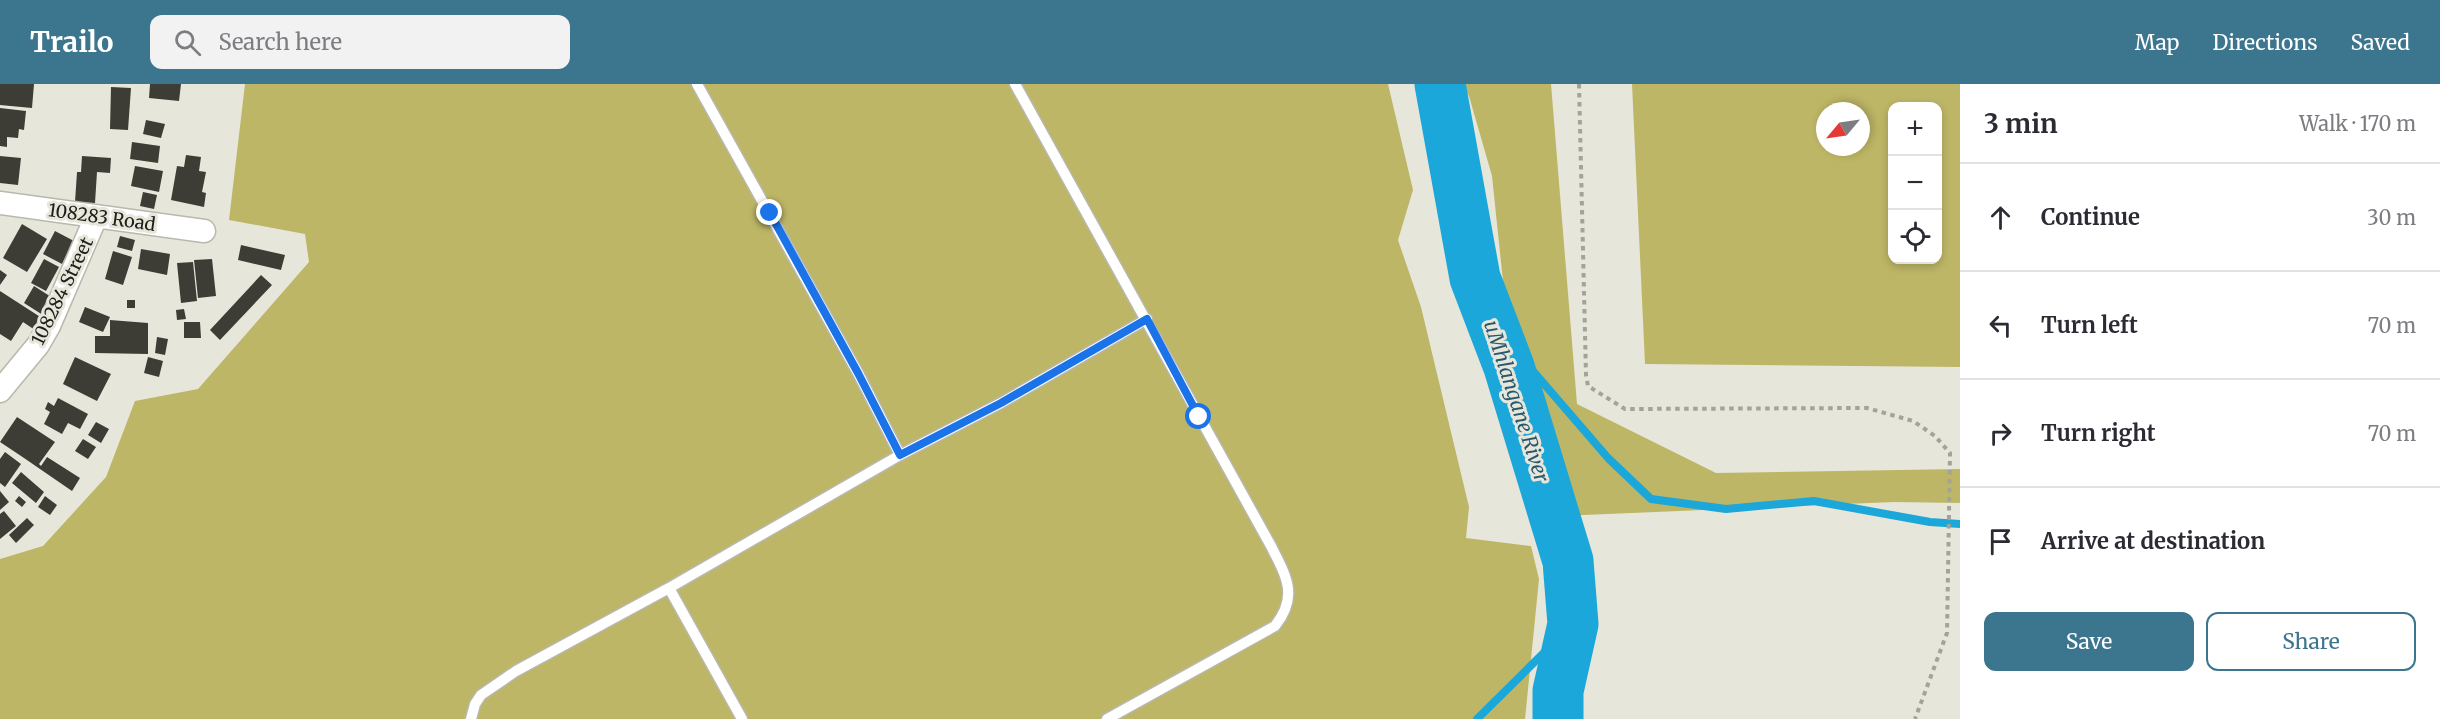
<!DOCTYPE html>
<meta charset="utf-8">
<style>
body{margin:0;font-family:Merriweather,serif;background:#f2f2f3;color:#2b2b33}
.controls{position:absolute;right:18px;top:18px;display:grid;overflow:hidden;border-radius:12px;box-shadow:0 3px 9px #0003}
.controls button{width:54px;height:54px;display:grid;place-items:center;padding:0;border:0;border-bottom:2px solid #e1e1e2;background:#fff;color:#2b2b33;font:30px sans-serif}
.compass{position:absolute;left:1816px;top:18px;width:54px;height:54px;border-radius:50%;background:#fff;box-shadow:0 3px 9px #0003;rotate:241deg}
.stop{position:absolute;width:18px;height:18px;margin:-14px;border:4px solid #1a73e8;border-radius:50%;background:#fff}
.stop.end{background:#1a73e8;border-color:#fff;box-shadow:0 2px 6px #0008}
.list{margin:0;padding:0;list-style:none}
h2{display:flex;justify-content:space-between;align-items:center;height:78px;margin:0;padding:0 24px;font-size:26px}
h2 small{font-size:20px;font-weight:400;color:#7c7c81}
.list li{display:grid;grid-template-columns:39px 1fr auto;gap:18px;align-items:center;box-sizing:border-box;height:108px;padding:0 24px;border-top:2px solid #e1e1e2}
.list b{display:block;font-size:22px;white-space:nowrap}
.list em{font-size:20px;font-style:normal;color:#7c7c81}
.actions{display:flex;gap:12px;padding:18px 24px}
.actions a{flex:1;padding:14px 0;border:2px solid #3c758e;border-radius:12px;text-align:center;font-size:21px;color:#3c758e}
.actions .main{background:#3c758e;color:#fff}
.icon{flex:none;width:33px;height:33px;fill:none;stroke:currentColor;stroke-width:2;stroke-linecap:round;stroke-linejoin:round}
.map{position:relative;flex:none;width:1960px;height:635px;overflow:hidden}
header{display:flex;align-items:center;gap:36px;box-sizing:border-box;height:84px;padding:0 30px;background:#3c758e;color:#fff}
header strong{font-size:28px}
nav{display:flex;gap:33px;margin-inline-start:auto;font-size:21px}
.search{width:420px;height:54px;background:#f2f2f3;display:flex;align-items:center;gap:15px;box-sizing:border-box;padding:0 21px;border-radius:12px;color:#7c7c81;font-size:22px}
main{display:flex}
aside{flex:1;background:#fff}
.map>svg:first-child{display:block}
</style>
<header>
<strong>Trailo</strong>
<div class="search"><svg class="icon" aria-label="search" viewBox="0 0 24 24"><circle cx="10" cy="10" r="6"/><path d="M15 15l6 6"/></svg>Search here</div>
<nav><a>Map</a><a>Directions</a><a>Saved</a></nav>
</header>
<main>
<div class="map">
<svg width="1960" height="635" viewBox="0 0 1960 635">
<rect width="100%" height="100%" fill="#e7e6db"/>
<path fill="#bdb666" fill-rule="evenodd" d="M245 0H1388L1413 106 1398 156 1421 223 1469 423 1466 454 1531 462 1539 495 1525 635H0V475L43 462 106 393 135 317 198 305 309 178 305 150 229 136Z
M1462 0H1551L1577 320 1716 389 1960 385V419L1894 418 1560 432 1506 226 1492 92 1469 12Z
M1632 0H1960V283L1645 280ZM1892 22H1938V176H1892ZM1825 27H1861V63H1825Z"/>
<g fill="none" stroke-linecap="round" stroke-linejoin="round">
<path stroke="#1ba7d9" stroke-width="8" d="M1494 242 1608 374 1651 415 1726 425 1814 417 1930 438 1960 440
M1477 635 1573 540"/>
<path stroke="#1ba7d9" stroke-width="51" d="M1440 0 1475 194 1509 283 1568 477 1573 540 1558 607V635"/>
</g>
<path fill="#3e3d35" d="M0 0H34L32 24 0 21Z
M150 0H181L179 17 149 14Z
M111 3 131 4 128 46 110 45Z
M0 24 26 27 24 46 19 45 18 54 7 53V63L0 62Z
M146 36 165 40 161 54 143 50Z
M132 58 160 62 158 79 130 75Z
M186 71 201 73 199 87 206 88 202 108 206 109 204 123 171 116 177 82 184 83Z
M0 72 21 74 18 101 0 99Z
M82 72 111 74 110 89 97 88 95 119 75 118 77 88H81Z
M135 82 163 87 159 108 131 102Z
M143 108 157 111 154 125 140 122Z
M22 140 47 155 27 188 3 174Z
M55 147 74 157 62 180 43 170Z
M120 152 135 156 132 167 117 163Z
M241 161 285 171 281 186 238 176Z
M141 165 170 170 167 191 138 185Z
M113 167 132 173 123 201 105 195Z
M44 175 59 183 46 207 31 199Z
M212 175 216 212 198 214 194 176Z
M193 178 197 217 181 219 177 179Z
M0 186 7 191 0 201Z
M261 191 272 201 220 256 210 246Z
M34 202 56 216 46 233 24 219Z
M0 207 45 236 38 248 23 238 11 257 0 250Z
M127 216H135V224H127Z
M85 223 110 233 103 248 79 238Z
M184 225 186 235 177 236 176 226Z
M110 236 148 239V270L95 269V252H110Z
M184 238H200L201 254H184Z
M157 253 168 255 165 271 155 269Z
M75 273 111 290 97 317 63 300Z
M148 273 163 277 159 293 144 289Z
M58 314 88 330 80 345 68 339 62 350 44 340 50 328 45 325 48 318 54 322Z
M17 333 55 358 39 380 41 382 47 373 80 394 72 407 24 374 29 366 24 374 0 358Z
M96 338 109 345 101 359 88 351Z
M83 355 96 363 88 375 75 367Z
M5 368 21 380 5 403 0 399V375Z
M21 388 44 408 36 419 12 399Z
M0 407 9 418 0 426Z
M19 412 26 418 22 423 15 417Z
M45 412 57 421 50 431 38 423Z
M4 427 16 442 0 455V430Z
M27 434 34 441 16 459 9 451Z"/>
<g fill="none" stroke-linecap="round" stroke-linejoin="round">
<g stroke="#b8b8ad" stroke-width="13">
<path id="service" d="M697 0 858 289 900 371
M1015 0 1271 462C1286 492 1299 512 1275 542L1107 635
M669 504 742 635
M471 635 475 620 481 611 516 587 669 504 900 371 1001 319 1147 235"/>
</g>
<g stroke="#b8b8ad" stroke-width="25">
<path id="minor" d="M0 119 204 147
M0 307 38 261 49 242 96 133"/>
</g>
<path stroke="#a4a39a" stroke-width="4" stroke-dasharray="4.5 4.5" stroke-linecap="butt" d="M1579 0 1586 291 1588 302 1625 325 1867 324 1913 337 1935 352 1950 369 1947 549 1915 635"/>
<use href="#service" stroke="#fff" stroke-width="10"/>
<use href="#minor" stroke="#fff" stroke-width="22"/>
</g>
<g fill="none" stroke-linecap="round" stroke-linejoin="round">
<path stroke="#1a73e8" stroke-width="8" d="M770 129 858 289 900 371 1001 319 1147 235 1199 333"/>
</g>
<g text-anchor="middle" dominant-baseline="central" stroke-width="6" stroke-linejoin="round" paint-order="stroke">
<g font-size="18" fill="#1d1d19" stroke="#e7e6db">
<text transform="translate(102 133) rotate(8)">108283 Road</text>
<text transform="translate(62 207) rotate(-64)">108284 Street</text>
</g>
<g font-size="20" font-style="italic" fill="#27586e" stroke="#e7e6db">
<text transform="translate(1517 317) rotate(72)">uMhlangane River</text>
</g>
</g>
</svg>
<div class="controls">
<button>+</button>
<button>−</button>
<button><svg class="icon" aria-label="locate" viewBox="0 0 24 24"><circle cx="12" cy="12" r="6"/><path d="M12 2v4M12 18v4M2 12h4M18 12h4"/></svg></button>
</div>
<svg class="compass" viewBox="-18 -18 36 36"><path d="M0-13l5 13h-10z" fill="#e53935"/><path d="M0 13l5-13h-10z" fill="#7c7c81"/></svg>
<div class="stop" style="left:1199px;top:333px"></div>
<div class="stop end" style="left:770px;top:129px"></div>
</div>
<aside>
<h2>3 min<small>Walk · 170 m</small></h2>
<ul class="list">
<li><svg class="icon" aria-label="ahead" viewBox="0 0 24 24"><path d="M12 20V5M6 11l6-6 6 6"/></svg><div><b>Continue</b></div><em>30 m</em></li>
<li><svg class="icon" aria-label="left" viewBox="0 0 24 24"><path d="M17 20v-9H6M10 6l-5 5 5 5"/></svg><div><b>Turn left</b></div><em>70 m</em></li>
<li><svg class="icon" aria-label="right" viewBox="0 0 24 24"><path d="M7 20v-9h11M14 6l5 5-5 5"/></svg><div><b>Turn right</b></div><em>70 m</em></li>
<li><svg class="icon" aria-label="arrive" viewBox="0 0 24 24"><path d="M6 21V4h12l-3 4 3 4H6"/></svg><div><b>Arrive at destination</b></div></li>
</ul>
<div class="actions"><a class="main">Save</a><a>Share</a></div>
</aside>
</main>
